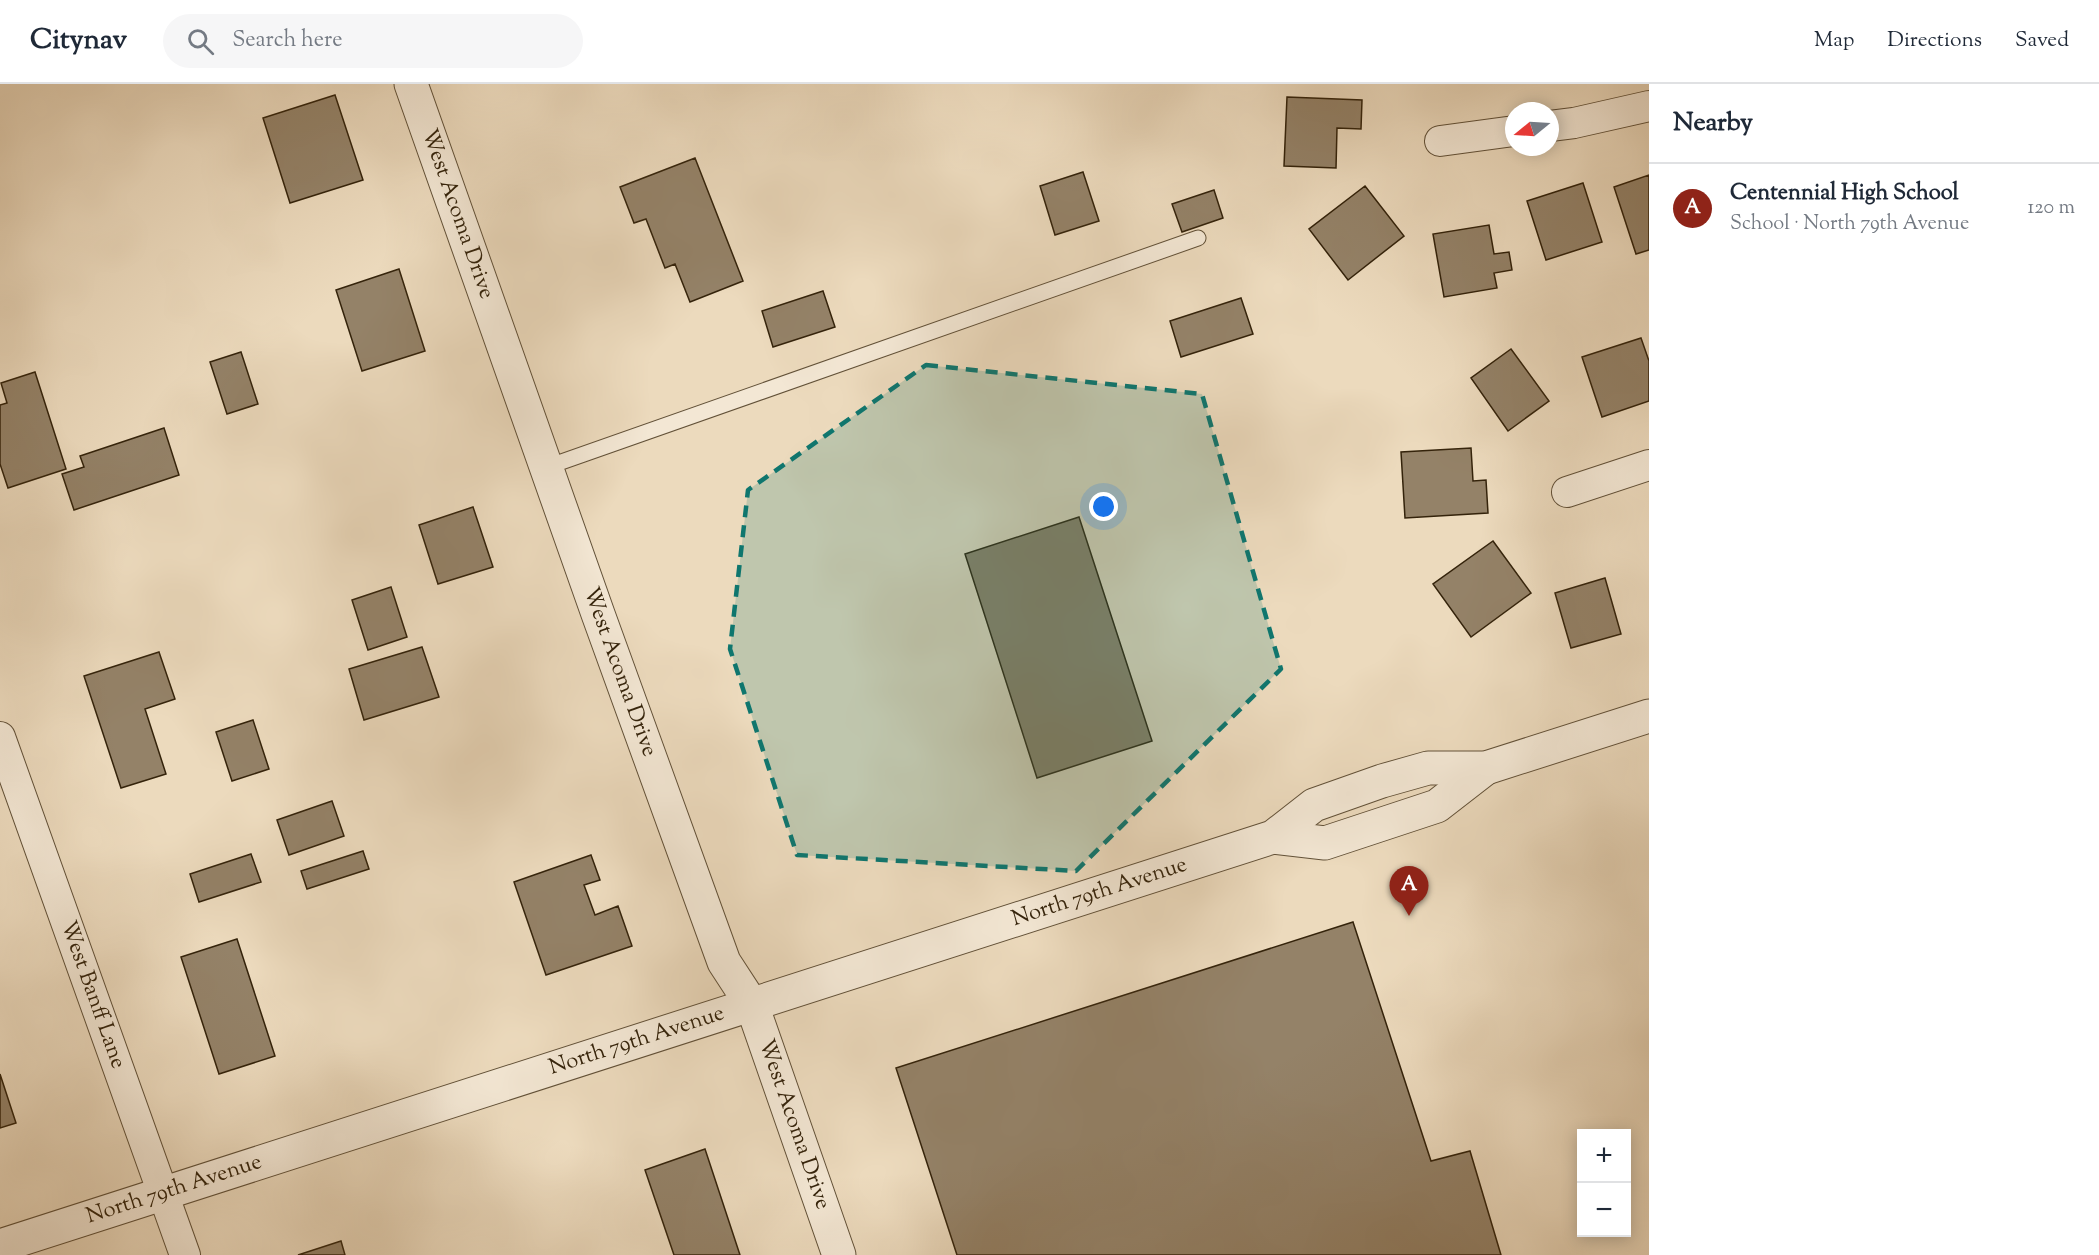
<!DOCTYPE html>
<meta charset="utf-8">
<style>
body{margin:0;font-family:"Sorts Mill Goudy",serif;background:#f6f6f7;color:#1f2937}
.controls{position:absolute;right:18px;bottom:18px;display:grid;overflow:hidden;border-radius:0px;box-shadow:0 3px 15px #0003}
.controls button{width:54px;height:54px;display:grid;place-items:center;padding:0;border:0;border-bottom:2px solid #e0e1e3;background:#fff;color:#1f2937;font:30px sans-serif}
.compass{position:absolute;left:1505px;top:18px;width:54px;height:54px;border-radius:50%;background:#fff;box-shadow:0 3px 15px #0003;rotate:252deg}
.you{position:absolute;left:1104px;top:423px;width:21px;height:21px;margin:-15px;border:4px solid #fff;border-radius:50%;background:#1a73e8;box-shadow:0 0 0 9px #1a73e833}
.badge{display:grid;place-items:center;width:39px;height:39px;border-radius:50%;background:#8f2418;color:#fff;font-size:20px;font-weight:700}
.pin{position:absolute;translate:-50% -50px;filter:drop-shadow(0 2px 3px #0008)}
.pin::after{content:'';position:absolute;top:32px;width:21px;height:18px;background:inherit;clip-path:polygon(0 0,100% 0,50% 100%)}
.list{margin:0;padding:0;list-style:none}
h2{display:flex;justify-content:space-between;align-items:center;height:78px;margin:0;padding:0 24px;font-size:26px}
h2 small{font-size:20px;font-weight:400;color:#747a83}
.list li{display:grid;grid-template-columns:39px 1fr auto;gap:18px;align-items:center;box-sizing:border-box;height:90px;padding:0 24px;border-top:2px solid #e0e1e3}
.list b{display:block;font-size:22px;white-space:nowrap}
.list p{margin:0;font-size:20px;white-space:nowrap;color:#747a83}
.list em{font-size:20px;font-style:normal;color:#747a83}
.icon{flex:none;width:33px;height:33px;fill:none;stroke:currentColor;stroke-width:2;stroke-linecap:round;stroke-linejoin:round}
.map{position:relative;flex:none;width:1649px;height:1171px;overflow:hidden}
header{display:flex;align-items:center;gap:36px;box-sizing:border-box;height:84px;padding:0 30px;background:#fff;border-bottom:2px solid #e0e1e3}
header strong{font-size:28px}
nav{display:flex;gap:33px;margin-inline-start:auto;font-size:21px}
.search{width:420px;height:54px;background:#f6f6f7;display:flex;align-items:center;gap:15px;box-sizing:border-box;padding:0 21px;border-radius:33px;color:#747a83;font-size:22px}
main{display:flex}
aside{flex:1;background:#fff}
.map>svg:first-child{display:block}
</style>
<header>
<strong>Citynav</strong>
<div class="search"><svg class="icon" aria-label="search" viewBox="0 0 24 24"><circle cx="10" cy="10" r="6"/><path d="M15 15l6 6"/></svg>Search here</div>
<nav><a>Map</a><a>Directions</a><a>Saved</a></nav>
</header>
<main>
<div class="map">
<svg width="1649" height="1171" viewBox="0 0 1649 1171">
<rect width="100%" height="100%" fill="#ecdabd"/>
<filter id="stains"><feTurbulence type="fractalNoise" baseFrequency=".00333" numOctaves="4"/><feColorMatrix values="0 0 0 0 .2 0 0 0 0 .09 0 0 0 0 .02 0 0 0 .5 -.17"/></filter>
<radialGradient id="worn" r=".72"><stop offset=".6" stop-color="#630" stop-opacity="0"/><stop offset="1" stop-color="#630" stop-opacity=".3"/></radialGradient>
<path fill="#948268" stroke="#34230b" stroke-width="1.5" d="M335 11 363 96 290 119 263 34Z
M1287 13 1362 16 1361 45 1337 44 1336 84 1284 82Z
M695 74 743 197 690 218 675 180 665 184 646 135 634 139 620 103Z
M1083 88 1099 137 1055 151 1040 102Z
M1649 91V166L1636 170 1614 103Z
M1583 99 1602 158 1546 176 1527 117Z
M1365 102 1404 152 1348 196 1309 145Z
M1214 106 1223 134 1182 148 1172 120Z
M1489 141 1494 170 1509 168 1512 186 1494 189 1497 204 1444 213 1433 150Z
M399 185 425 267 362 287 336 206Z
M823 207 835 243 773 263 762 227Z
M1241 214 1253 250 1181 273 1170 237Z
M1641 254 1649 277V317L1602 333 1582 273Z
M1511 265 1549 317 1508 347 1471 294Z
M241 268 258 320 227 330 210 278Z
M35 288 66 385 8 404 0 380V321L7 319 1 299Z
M164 344 179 391 74 426 62 390 84 383 80 372Z
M1471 364 1473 397 1486 396 1488 429 1405 434 1401 368Z
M473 423 493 483 438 500 419 441Z
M1079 433 1152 657 1037 694 965 470Z
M1493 457 1531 509 1471 553 1433 500Z
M1605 494 1621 550 1571 564 1555 509Z
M391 503 407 553 368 566 352 516Z
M422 563 439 613 364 636 349 585Z
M159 568 175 615 145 625 166 690 121 704 84 592Z
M253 636 269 685 232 697 216 648Z
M332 717 344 752 289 771 277 736Z
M363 767 369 785 307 805 301 787Z
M251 770 261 798 199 818 190 790Z
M591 771 600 796 584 801 595 831 618 822 632 862 546 891 514 798Z
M1353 838 1431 1077 1470 1067 1501 1171H957L896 984Z
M237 855 275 972 219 990 181 873Z
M0 990 16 1039 0 1044Z
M705 1065 740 1171H674L645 1086Z
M341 1157 345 1171H298Z"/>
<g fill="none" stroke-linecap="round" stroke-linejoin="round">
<g stroke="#625138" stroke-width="17">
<path id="service" d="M547 383 1198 154"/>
</g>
<g stroke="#625138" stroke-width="32">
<g id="minor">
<path d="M1550 42 1574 39 1649 22"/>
<path d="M1440 57 1514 47"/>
<path d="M1567 408 1649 381"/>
<path id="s1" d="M0 653 185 1171"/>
</g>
</g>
<g stroke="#625138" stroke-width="35">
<g id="tertiary">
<path id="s2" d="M411 0 598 530 724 878 752 921 839 1171"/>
<path d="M1273 753 1325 759 1437 722 1486 684"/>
<path id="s3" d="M0 1162 1273 753 1314 721 1382 697 1428 684H1486L1649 632"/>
</g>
</g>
<use href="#service" stroke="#f3e7d4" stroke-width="15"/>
<use href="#minor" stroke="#f3e7d4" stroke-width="30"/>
<use href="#tertiary" stroke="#f3e7d4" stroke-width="33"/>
</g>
<path fill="#0f766e" fill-opacity="0.2" stroke="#0f766e" stroke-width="4.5" stroke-dasharray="12 8" stroke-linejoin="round" d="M926 281 1202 310 1281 585 1076 787 797 771 730 565 748 406Z"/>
<g text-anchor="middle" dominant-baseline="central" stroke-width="5" stroke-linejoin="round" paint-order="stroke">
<g font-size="22" fill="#34230b" stroke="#f3e7d4">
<text stroke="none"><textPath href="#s2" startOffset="138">West Acoma Drive</textPath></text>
<text stroke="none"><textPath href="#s2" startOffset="624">West Acoma Drive</textPath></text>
<text stroke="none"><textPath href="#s3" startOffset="1155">North 79th Avenue</textPath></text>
<text stroke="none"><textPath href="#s1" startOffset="274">West Banff Lane</textPath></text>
<text stroke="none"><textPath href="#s3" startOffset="669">North 79th Avenue</textPath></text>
<text stroke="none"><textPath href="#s2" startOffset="1110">West Acoma Drive</textPath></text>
<text stroke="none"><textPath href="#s3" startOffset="183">North 79th Avenue</textPath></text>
</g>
</g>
<rect width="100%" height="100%" filter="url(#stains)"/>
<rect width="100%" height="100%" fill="url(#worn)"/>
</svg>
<div class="controls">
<button>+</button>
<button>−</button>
</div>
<svg class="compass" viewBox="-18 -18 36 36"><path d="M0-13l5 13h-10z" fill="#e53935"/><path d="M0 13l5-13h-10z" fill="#747a83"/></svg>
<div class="you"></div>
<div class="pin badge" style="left:1409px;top:832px">A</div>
</div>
<aside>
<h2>Nearby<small></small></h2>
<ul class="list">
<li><span class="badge">A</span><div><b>Centennial High School</b><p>School · North 79th Avenue</p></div><em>120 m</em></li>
</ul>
</aside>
</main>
